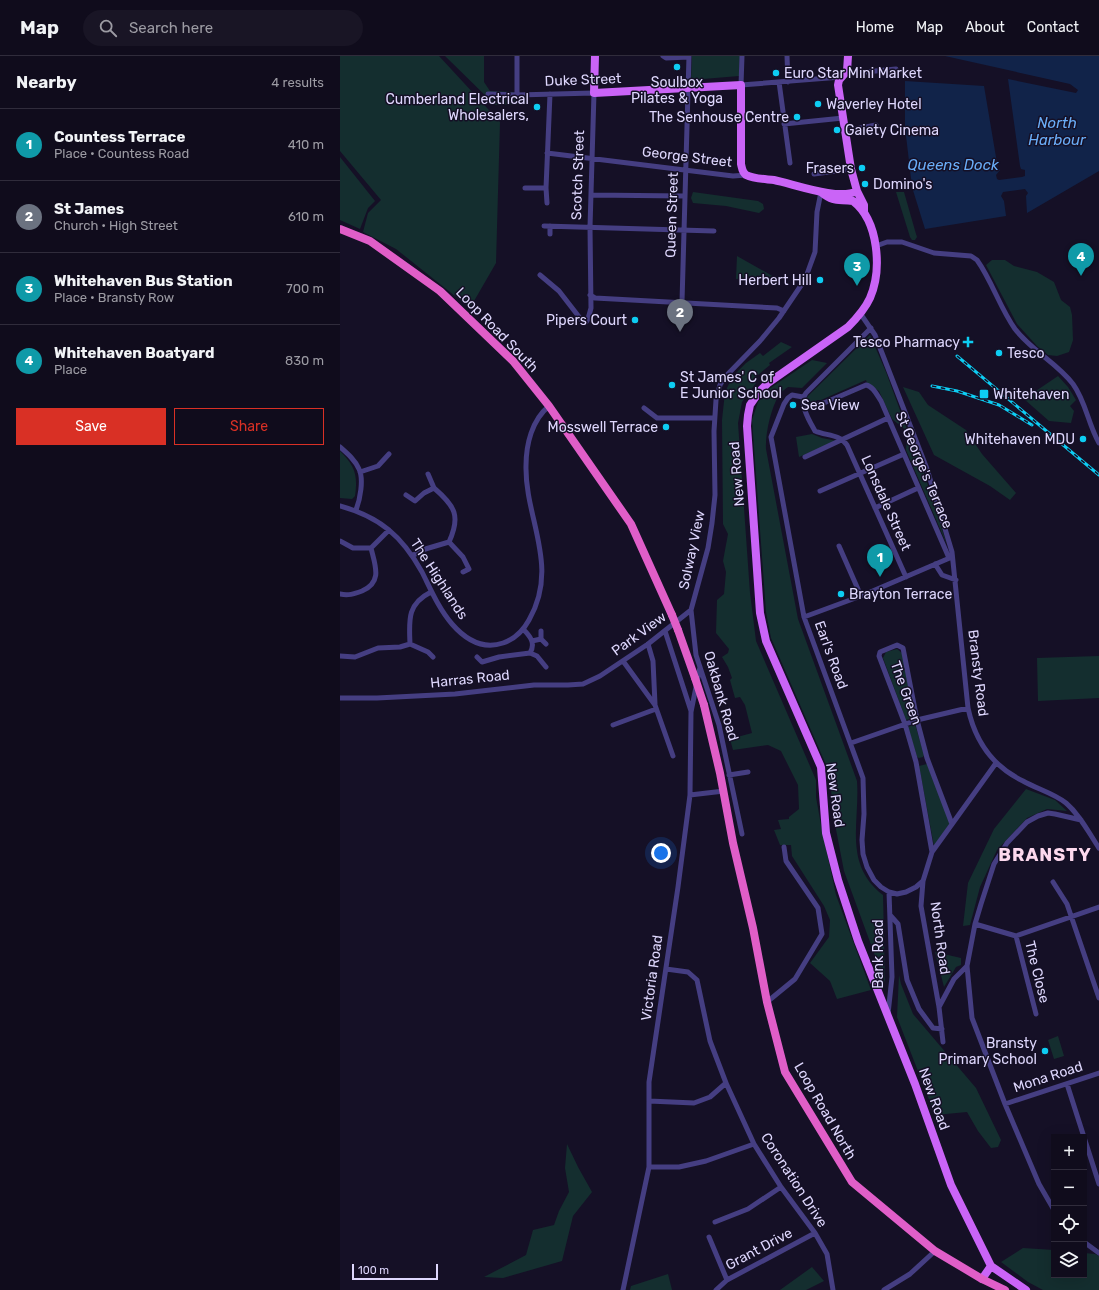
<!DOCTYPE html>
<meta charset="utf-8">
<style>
body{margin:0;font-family:Rubik,sans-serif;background:#191525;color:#f1f3f6}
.controls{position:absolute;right:12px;bottom:12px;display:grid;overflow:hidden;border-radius:0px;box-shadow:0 4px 16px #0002}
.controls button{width:36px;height:36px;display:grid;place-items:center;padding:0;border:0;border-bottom:1px solid #302c3b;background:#100c1c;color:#f1f3f6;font:20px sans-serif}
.scale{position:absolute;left:12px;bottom:10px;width:86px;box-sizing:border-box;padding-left:4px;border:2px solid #ded7fd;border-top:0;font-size:11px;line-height:14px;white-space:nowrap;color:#ded7fd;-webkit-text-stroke:3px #151026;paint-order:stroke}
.you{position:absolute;left:321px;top:797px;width:14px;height:14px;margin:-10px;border:3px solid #fff;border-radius:50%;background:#1a73e8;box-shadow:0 0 0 6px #1a73e833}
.badge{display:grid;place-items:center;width:26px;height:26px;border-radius:50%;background:#d93025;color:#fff;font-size:13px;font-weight:700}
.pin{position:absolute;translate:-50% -33px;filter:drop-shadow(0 1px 2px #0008)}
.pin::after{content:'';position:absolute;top:21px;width:14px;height:12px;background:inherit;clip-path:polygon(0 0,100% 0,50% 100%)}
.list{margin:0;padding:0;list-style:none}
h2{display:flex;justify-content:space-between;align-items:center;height:52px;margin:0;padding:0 16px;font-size:17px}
h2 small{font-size:13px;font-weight:400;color:#9c9ba3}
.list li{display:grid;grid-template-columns:26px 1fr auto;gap:12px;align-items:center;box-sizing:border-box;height:72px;padding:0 16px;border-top:1px solid #302c3b}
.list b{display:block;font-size:15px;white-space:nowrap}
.list p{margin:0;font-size:13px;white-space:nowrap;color:#9c9ba3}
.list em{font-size:13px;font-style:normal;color:#9c9ba3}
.actions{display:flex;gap:8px;padding:12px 16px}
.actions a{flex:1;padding:9px 0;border:1px solid #d93025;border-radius:0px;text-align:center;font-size:14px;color:#d93025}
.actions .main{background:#d93025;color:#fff}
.icon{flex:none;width:22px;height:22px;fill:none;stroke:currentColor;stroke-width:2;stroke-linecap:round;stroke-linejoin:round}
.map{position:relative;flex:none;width:759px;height:1234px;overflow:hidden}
header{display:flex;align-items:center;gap:24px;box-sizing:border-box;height:56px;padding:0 20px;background:#100c1c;border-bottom:1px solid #302c3b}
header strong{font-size:19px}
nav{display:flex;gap:22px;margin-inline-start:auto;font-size:14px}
.search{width:280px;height:36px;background:#191525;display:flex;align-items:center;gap:10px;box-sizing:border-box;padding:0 14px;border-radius:22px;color:#9c9ba3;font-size:15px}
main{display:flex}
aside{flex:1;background:#100c1c}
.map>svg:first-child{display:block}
</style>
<header>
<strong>Map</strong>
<div class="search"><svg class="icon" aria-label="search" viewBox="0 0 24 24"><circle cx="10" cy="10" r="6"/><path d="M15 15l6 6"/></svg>Search here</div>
<nav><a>Home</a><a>Map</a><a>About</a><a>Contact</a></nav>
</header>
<main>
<aside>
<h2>Nearby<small>4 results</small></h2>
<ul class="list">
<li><span class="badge" style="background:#0f9aa8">1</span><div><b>Countess Terrace</b><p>Place · Countess Road</p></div><em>410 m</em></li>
<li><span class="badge" style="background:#6b7280">2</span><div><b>St James</b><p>Church · High Street</p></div><em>610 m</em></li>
<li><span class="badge" style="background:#0f9aa8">3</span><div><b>Whitehaven Bus Station</b><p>Place · Bransty Row</p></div><em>700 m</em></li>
<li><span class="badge" style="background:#0f9aa8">4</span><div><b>Whitehaven Boatyard</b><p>Place</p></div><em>830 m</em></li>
</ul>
<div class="actions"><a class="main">Save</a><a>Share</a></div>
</aside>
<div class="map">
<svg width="759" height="1234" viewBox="0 0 759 1234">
<rect width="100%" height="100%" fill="#151026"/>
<path fill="#142e2f" d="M0 0H99L160 66 156 207 130 252 56 193 23 176 28 157 41 144 0 95Z
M105 0H144V26L150 35 174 36 188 48 155 49Z
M352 0H400L399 20 351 24Z
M0 101 35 145 28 152 20 173 0 164Z
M353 136 418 145 423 148 424 153 419 157 386 150 353 147 351 142Z
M556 136H564L576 178 577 181 575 184H572L570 181Z
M397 200 436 222 396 223Z
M652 204H665L674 210 697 216 714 226 721 244 730 251 732 259 733 284 729 296 717 300 708 299 697 290 677 268 646 209Z
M530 279 546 316 568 376 552 363 539 335 527 327 526 324 481 344H477L469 351 466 342Z
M441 286 452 291 429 307 430 309 413 323 416 327 402 346 398 367 410 537 416 585 476 724V741L481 769 496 839 531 934 497 943 490 925 470 907 489 881 490 864 484 850 452 800 451 789H440L434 774 441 773 438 764 449 763V761L459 753 458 729 441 695 428 689 393 694 390 683 412 677 405 649 400 641 395 642 390 624 392 622 388 611 382 601 388 597 389 593 376 577 377 544 384 538 386 516 383 505 388 478 383 468 382 364 385 336 393 320 406 307 420 297 423 300Z
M472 304 487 307 462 332 448 331C445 333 441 336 439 339 431 352 425 378 426 393L458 563 517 725C520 767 503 808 543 839L545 927 504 815 494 763 490 724 487 711 431 582 426 556 412 364 418 346 429 333Z
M718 320 728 331 736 344 730 350 734 355 731 367 709 365 684 343Z
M563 331 579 336 588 349 626 374 642 398 676 437 670 444 650 430 594 399Z
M567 377 570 380 582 411 607 489 566 394Z
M472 378 482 382 497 385 459 401 456 381Z
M0 395C15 410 18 419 15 440L12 443 0 442Z
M557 593 562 597 574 662 566 664 543 602 546 596Z
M759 600V642L698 645 697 602Z
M575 668 584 699 583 701 579 702 577 701 568 671Z
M587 708 610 767 594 790 579 710Z
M686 733 715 744 727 755 707 753 687 762 657 794 640 831 630 869 623 870 628 827 654 773Z
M595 896 621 902V909L616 911 604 931Z
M559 919 561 928 573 958 636 1032 661 1084 658 1091 651 1092 638 1075 627 1056 595 1059 557 961Z
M718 980 724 1000 714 1003 708 984Z
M227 1088 238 1111 252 1136 233 1160 222 1205 163 1222 144 1221 186 1199 193 1174 214 1169 219 1155 229 1136 225 1112Z
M683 1192 714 1194V1219H744V1197L755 1198 759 1200V1234H703L688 1226 661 1206Z
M472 1211 484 1225 466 1234H440Z
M328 1218 332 1234H290L291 1230Z"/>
<path fill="#112349" d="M605 0H759V115L687 157 686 140 688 137 685 133 663 136 661 140 664 145 666 160 585 173 572 131 565 71V25L644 30 658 113 660 114 656 119 657 123 659 124 682 121 685 120V114L681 113 680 110 668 23 736 37 738 34 730 28Z"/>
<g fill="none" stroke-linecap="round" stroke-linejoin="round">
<path stroke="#453e82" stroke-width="5" d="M177 0V39
M323 0 326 2 349 1
M402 0 401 29 501 21
M447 0 448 26
M505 18 556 13
M439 26 450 107
M148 38 177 39 254 37 250 171 251 252 248 263 246 266H243L219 235 200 219
M444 68 503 62
M505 75 536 69
M207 97 393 120 407 119
M474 118 511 113
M185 132H206
M251 139 344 140
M207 147 206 132 210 38
M204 170 374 175
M210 170V178
M536 190 547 186H562L594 197 631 200 637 204C652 225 660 252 675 273 692 295 717 307 733 328 746 346 748 368 759 387
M250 239 255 242 437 252 444 255
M342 246 349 0
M520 257 535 279 556 333 587 413 612 496 628 652C635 685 652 710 683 725 697 733 713 737 726 747 740 759 749 777 759 792
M531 272 466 337C458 347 470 366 475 375 487 380 499 378 507 389L566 521
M463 341 452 339 448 342 444 348 431 381 464 561 523 722 524 758 522 784 523 798 527 811 534 824 541 831 549 836 557 838 566 836 576 831 583 825
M479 348 484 347 526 329C533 330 537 339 541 345L609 502
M304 352 317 362H374
M0 391C8 398 15 404 19 413 24 423 20 444 16 454
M465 401 548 362
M20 416 38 410 49 398
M88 418 94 432
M480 435 564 398
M66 439 75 445 84 437 94 432C115 450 121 460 109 486L82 494 72 500
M0 450C40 461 62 480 82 516 91 534 99 553 112 568 125 583 142 594 163 587 175 583 183 575 189 564 220 510 185 463 186 410 186 388 192 364 209 350
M535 452 578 432
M0 485 13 492H31L49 474
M109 486 123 501 129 513 123 516
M499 490 521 540
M595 508 602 519 616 524
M0 538C8 540 14 538 22 535 43 526 35 509 31 492
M464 561 521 540 612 501
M201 575V583
M325 575 351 655
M192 585 201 583 206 588
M70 588 88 596 93 601
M308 588 313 605 315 648
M190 597 197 600 206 611
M0 600 15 601 38 592 60 591 70 588C69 564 67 548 91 536
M137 601 142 606 159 601 190 597C196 587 190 580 183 573
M283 605 315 649 333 700
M0 642H37L115 638 194 629H228L243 628 260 620 308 588 351 554
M273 669 316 653
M511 687 577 664 628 652
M389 719 408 716
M350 739 384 735
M402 778 379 669 356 599 351 554 368 492 372 467 375 439 374 375 376 344 380 329 385 321 420 285 439 262 462 228 467 218 475 196 477 156 481 136
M592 796 576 706 565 668 539 600 540 596 557 589 563 592 577 664 587 702 612 768
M713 826 727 848 759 942
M550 859 558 868 567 924 579 953 593 972 602 973
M635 868 676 880 759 851
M676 880 696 958
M326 913 348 916 357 924 370 985 386 1027 414 1088 441 1131 475 1177 487 1198 493 1234
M427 946 455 923 482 878 478 852 446 805 444 791
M599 951 614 923 627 910
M548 958 552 921 549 836
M603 986 599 951 581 850 583 825 592 796 656 707
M727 1028 759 1128
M309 1045 354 1047 370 1041 386 1027
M665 1048 759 1017
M309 1111H339L366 1105 414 1088
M714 1154 699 1128 665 1048 632 962 627 910 635 868 641 848 654 808 667 787 687 766 698 760 708 757 715 758 741 764
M375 1166 408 1153 441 1131
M369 1181 387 1224
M744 1186 759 1197
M283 1234 309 1111V1026L338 831 350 739 351 656 360 611
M376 1234 387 1224 475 1177
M544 1234 570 1218 595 1195"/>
<path stroke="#ca64f7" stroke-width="8" d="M255 0 254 37 401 29V108C402 112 402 116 406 119 414 123 426 123 434 124 454 128 499 145 517 135
M508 0 507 15 499 24 498 29 511 113 517 135 524 149V156
M481 136C495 147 497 143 513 145 539 165 542 214 530 242 525 253 516 263 508 271L428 327 419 336 410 349 408 359 407 370 420 557 426 585 481 711 486 777 498 824 518 885 575 1028 611 1129 651 1210 686 1234
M642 1223 651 1210"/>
<path stroke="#e05ec8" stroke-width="8" d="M0 173 30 185 100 235 173 305 209 350 291 468 332 559
M338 574 355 622
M364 649 380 717 393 787 413 872 427 946 445 1016 512 1126 595 1195 642 1223 665 1234"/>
<g stroke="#0dcdf3" stroke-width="3">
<path id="rail" d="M617 300 759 419
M592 330 617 335 659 349 692 369"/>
</g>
<use href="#rail" stroke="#151026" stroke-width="1.5" stroke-dasharray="4.5" stroke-linecap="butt"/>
<path stroke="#e05ec8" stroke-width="8" d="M332 559 338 574
M355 622 364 649"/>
</g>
<g fill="#0dcdf3" stroke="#151026" stroke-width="1.5">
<circle cx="337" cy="11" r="4"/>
<circle cx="436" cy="17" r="4"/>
<circle cx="478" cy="48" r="4"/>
<circle cx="197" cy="51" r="4"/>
<circle cx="457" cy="61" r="4"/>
<circle cx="497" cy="74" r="4"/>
<circle cx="522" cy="112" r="4"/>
<circle cx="525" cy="128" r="4"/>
<circle cx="480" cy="224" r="4"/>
<circle cx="295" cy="264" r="4"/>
<path d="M626 280h4v4h4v4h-4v4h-4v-4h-4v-4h4z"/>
<circle cx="659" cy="297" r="4"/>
<circle cx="332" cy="329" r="4"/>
<rect x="639" y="333" width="10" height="10" rx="2"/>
<circle cx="453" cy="349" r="4"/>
<circle cx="326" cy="371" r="4"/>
<circle cx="743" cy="383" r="4"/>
<circle cx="501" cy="538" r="4"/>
<circle cx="705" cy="995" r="4"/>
</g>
<g text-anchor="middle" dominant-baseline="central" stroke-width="3" stroke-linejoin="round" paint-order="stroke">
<g font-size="14" fill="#ded7fd" stroke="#151026" text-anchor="start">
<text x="444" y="17">Euro Star Mini Market</text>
<text x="337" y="26" text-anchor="middle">Soulbox<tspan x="337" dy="16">Pilates &amp; Yoga</tspan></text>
<text x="189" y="43" text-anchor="end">Cumberland Electrical<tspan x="189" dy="16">Wholesalers,</tspan></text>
<text x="486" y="48">Waverley Hotel</text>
<text x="449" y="61" text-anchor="end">The Senhouse Centre</text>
<text x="505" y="74">Gaiety Cinema</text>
<text x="514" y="112" text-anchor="end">Frasers</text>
<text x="533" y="128">Domino's</text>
<text x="472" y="224" text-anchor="end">Herbert Hill</text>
<text x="287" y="264" text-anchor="end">Pipers Court</text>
<text x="620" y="286" text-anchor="end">Tesco Pharmacy</text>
<text x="667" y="297">Tesco</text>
<text x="340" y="321">St James' C of<tspan x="340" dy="16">E Junior School</tspan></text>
<text x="653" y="338">Whitehaven</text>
<text x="461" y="349">Sea View</text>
<text x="318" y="371" text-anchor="end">Mosswell Terrace</text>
<text x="735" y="383" text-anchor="end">Whitehaven MDU</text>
<text x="509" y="538">Brayton Terrace</text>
<text x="697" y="987" text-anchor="end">Bransty<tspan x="697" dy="16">Primary School</tspan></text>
</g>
<g font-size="14" fill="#ded7fd" stroke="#151026">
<text transform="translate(243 24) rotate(-2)">Duke Street</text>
<text transform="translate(347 101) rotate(7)">George Street</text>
<text transform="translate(238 119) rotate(-88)">Scotch Street</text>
<text transform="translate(332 159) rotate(-88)">Queen Street</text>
<text transform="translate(157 274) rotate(46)">Loop Road South</text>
<text transform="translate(584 414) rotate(67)">St George's Terrace</text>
<text transform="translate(397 418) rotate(-95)">New Road</text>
<text transform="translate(546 447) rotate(66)">Lonsdale Street</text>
<text transform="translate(352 494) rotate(-78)">Solway View</text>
<text transform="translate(99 523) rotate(57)">The Highlands</text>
<text transform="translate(299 578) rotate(-36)">Park View</text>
<text transform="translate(491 599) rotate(70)">Earl's Road</text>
<text transform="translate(638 617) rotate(83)">Bransty Road</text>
<text transform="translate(130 623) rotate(-6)">Harras Road</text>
<text transform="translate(566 637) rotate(70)">The Green</text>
<text transform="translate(381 640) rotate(74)">Oakbank Road</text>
<text transform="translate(495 739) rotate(82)">New Road</text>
<text transform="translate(600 882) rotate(82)">North Road</text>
<text transform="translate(538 898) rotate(-90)">Bank Road</text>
<text transform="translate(697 916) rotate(76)">The Close</text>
<text transform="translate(312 922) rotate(-82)">Victoria Road</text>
<text transform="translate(708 1021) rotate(-18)">Mona Road</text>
<text transform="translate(594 1043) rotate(70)">New Road</text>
<text transform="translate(485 1055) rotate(60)">Loop Road North</text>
<text transform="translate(454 1124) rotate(57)">Coronation Drive</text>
<text transform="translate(419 1193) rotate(-28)">Grant Drive</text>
</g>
<g font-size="15" font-style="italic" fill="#6aadf8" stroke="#151026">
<text x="717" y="67">North<tspan x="717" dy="17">Harbour</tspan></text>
<text x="613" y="109">Queens Dock</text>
</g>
<g font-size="18" font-weight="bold" letter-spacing="1" fill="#fdd9ee" stroke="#151026">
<text x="705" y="799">BRANSTY</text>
</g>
</g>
</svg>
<div class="controls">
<button>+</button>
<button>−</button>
<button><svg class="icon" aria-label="locate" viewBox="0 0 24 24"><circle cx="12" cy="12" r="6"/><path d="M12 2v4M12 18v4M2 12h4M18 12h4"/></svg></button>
<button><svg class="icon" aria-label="layers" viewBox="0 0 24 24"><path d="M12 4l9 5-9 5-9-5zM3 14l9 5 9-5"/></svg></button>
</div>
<div class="scale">100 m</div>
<div class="you"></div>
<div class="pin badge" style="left:540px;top:521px;background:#0f9aa8">1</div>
<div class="pin badge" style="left:340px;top:276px;background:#6b7280">2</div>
<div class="pin badge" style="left:517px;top:230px;background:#0f9aa8">3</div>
<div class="pin badge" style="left:741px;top:220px;background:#0f9aa8">4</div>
</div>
</main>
